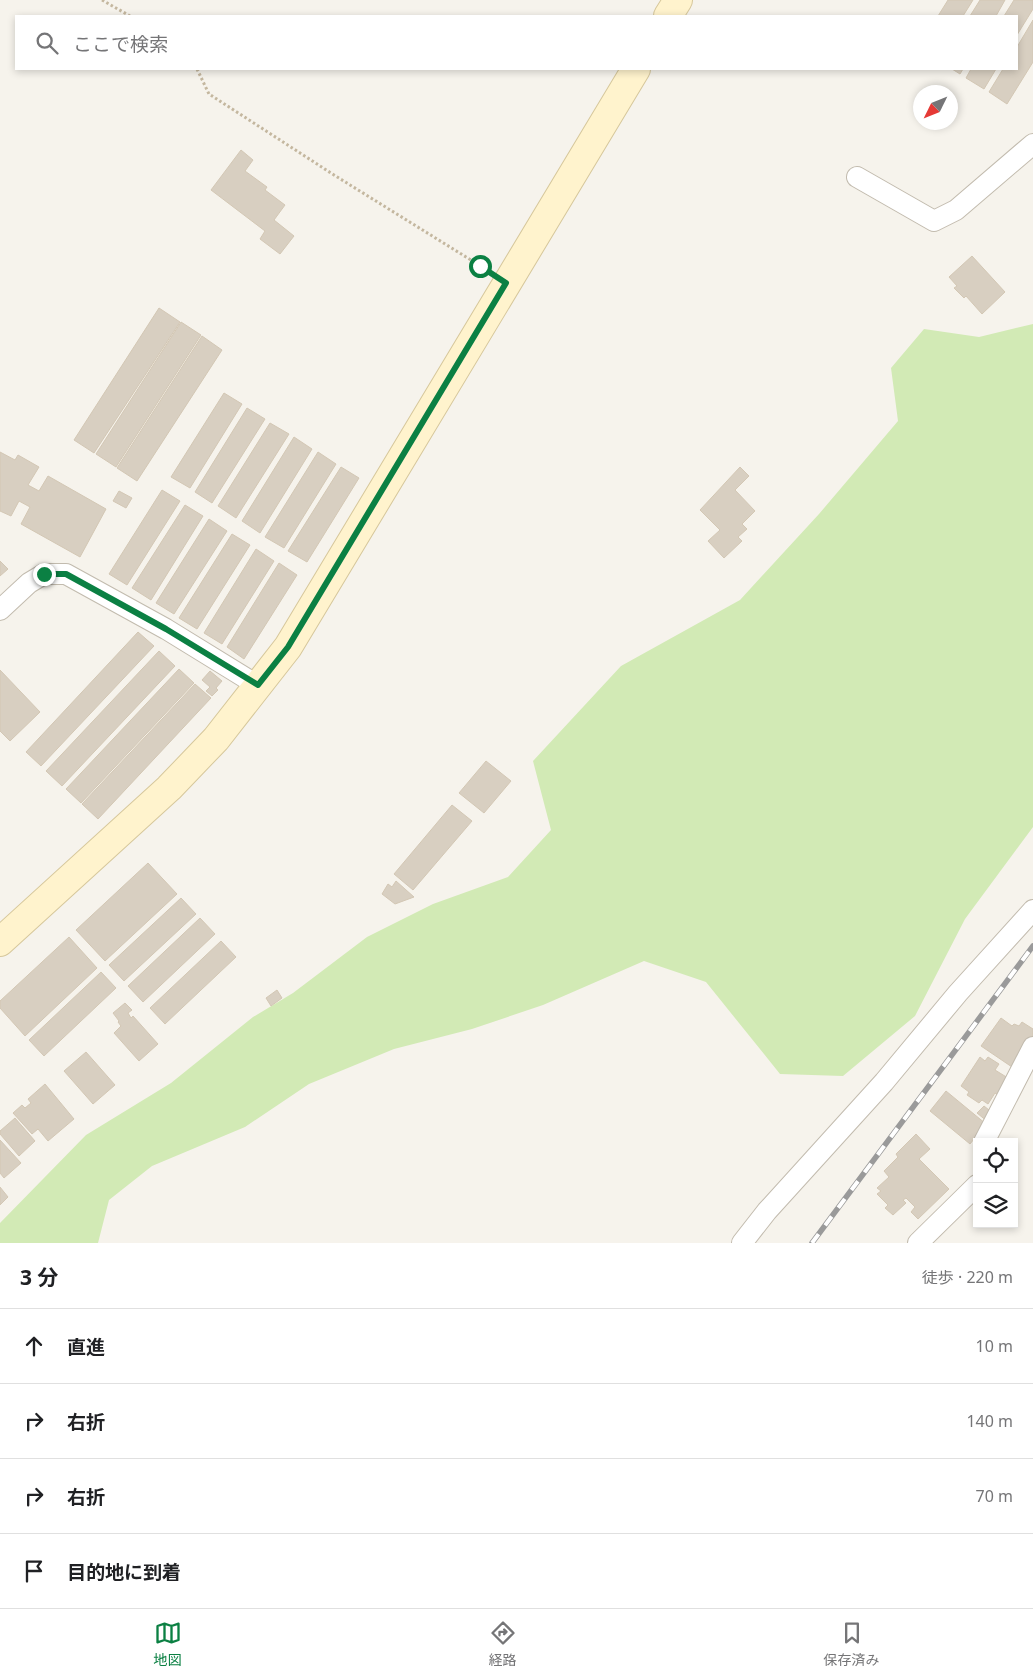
<!DOCTYPE html>
<html lang="ja">
<meta charset="utf-8">
<style>
body{margin:0;font-family:"Noto Sans","Noto Sans JP",sans-serif;background:#f6f6f6;color:#202124}
.controls{position:absolute;right:15px;bottom:15px;display:grid;overflow:hidden;border-radius:0px;box-shadow:0 2px 8px #0003}
.controls button{width:45px;height:45px;display:grid;place-items:center;padding:0;border:0;border-bottom:1px solid #e0e0e0;background:#fff;color:#202124;font:25px sans-serif}
.compass{position:absolute;left:913px;top:85px;width:45px;height:45px;border-radius:50%;background:#fff;box-shadow:0 2px 8px #0003;rotate:227deg}
.stop{position:absolute;width:15px;height:15px;margin:-11px;border:4px solid #0b8043;border-radius:50%;background:#fff}
.stop.end{background:#0b8043;border-color:#fff;box-shadow:0 1px 5px #0008}
.list{margin:0;padding:0;list-style:none}
h2{display:flex;justify-content:space-between;align-items:center;height:65px;margin:0;padding:0 20px;font-size:21px}
h2 small{font-size:16px;font-weight:400;color:#757577}
.list li{display:grid;grid-template-columns:32px 1fr auto;gap:15px;align-items:center;box-sizing:border-box;height:75px;padding:0 20px;border-top:1px solid #e0e0e0}
.list b{display:block;font-size:19px;white-space:nowrap}
.list em{font-size:16px;font-style:normal;color:#757577}
.icon{flex:none;width:28px;height:28px;fill:none;stroke:currentColor;stroke-width:2;stroke-linecap:round;stroke-linejoin:round}
.map{position:relative;flex:none;width:1033px;height:1243px;overflow:hidden}
.search{position:absolute;background:#fff;box-shadow:0 2px 8px #0003;left:15px;right:15px;top:15px;height:55px;display:flex;align-items:center;gap:12px;box-sizing:border-box;padding:0 18px;border-radius:0px;color:#757577;font-size:19px}
.sheet{height:365px;background:#fff}
nav{display:flex;justify-content:space-around;align-items:center;box-sizing:border-box;height:70px;border-top:1px solid #e0e0e0;background:#fff;font-size:14px;color:#757577}
nav a{display:grid;justify-items:center;gap:2px}
nav .on{color:#0b8043}
.map>svg:first-child{display:block}
</style>
<div class="map">
<svg width="1033" height="1243" viewBox="0 0 1033 1243">
<rect width="100%" height="100%" fill="#f6f3ec"/>
<path fill="#d2eab5" d="M1033 324V827L965 919 915 1016 843 1076 780 1074 706 982 644 961 543 1005 472 1029 394 1049 309 1084 245 1127 152 1166 109 1200 98 1243H0V1223L86 1135 171 1083 253 1017 293 993 367 937 433 904 508 877 551 830 533 761 621 666 740 600 819 514 898 421 891 368 924 329 979 337Z"/>
<path fill="#d8cfc1" stroke="#d3c7b4" d="M948 0H973L963 16H938Z
M980 0H1005L996 16H970Z
M1014 0H1033V9L1017 35V16H1004Z
M1033 20V62L1007 104 989 92 1003 69H1017V47Z
M952 69H963L960 74Z
M971 69H996L984 89 966 78Z
M241 150 253 160 245 171 267 187 265 190 285 205 274 220 294 236 280 254 260 239 265 231 211 190Z
M972 256 1005 292 982 314 966 296 964 298 954 288 957 286 949 277Z
M159 308 180 322 94 453 74 440Z
M181 322 201 335 116 467 96 454Z
M202 336 222 350 137 481 117 468Z
M224 393 242 404 190 488 171 477Z
M247 408 265 419 212 503 195 492Z
M270 423 289 434 236 518 218 506Z
M294 437 312 449 260 533 242 521Z
M0 452 15 460 18 455 39 467 28 485 39 491 48 476 106 509 80 557 21 524 30 507 19 501 11 516 0 511Z
M318 452 336 464 284 548 265 537Z
M341 467 359 478 307 562 288 551Z
M740 467 749 476 735 490 755 511 742 524 747 529 738 537 742 541 724 558 708 541 720 530 700 510Z
M162 490 180 501 127 585 109 574Z
M119 491 132 498 126 508 113 501Z
M185 505 203 516 151 600 132 588Z
M209 519 227 531 174 614 156 603Z
M232 534 250 545 197 629 179 618Z
M256 549 274 561 222 644 204 633Z
M0 561 8 569 0 576Z
M279 563 297 575 244 659 227 647Z
M138 632 154 646 41 766 26 752Z
M159 651 175 666 62 786 46 771Z
M179 669 194 683 81 803 66 789Z
M0 670 40 712 10 741 0 731Z
M210 671 222 681 216 688 218 690 212 696 206 691 210 687 202 680Z
M195 684 211 698 98 819 82 804Z
M486 761 511 781 484 813 459 793Z
M452 805 472 821 413 890 394 874Z
M148 863 177 894 105 961 76 930Z
M396 881 414 897 395 904 382 894 388 884 392 887Z
M181 898 196 914 124 981 109 965Z
M200 918 215 934 143 1002 128 986Z
M69 937 97 968 25 1036 0 1008V1001Z
M221 941 236 957 165 1024 150 1008Z
M101 972 116 988 44 1056 29 1040Z
M277 990 282 998 271 1006 266 998Z
M125 1003 132 1010 128 1013 131 1018 133 1016 158 1044 139 1061 114 1033 121 1026 118 1022 119 1021 113 1013Z
M1001 1018 1012 1026 1014 1024 1019 1026 1022 1022 1033 1029V1037L1012 1067 981 1046Z
M86 1052 115 1085 93 1104 64 1071Z
M980 1057 985 1061 988 1057 999 1064 995 1070 1008 1078 998 1095 995 1093 988 1104 982 1100 979 1103 967 1095 969 1092 961 1086Z
M45 1084 74 1119 48 1141 38 1129 32 1134 13 1113 22 1105 25 1108 31 1103 28 1099Z
M946 1091 986 1124 970 1144 930 1111Z
M984 1106 994 1114 988 1122 977 1113Z
M15 1118 35 1141 19 1156 0 1134V1131Z
M916 1134 930 1149 919 1159 949 1189 918 1219 911 1212 915 1207 906 1198 903 1200 906 1203 893 1215 885 1208 888 1205 877 1194 881 1191 877 1188 889 1177 884 1171 898 1157 896 1154Z
M0 1140 21 1163 4 1178 0 1173Z
M0 1187 8 1197 0 1205Z"/>
<g fill="none" stroke-linecap="round" stroke-linejoin="round">
<g stroke="#c2bbae" stroke-width="22">
<path id="street" d="M857 177 934 221 956 210 1033 144
M0 610 29 583 44 574H66L166 629 257 685
M984 1142 1033 1047
M742 1243 767 1211 884 1082 958 993 1033 910
M918 1243 977 1185"/>
</g>
<g stroke="#d6c79b" stroke-width="30">
<path id="secondary" d="M668 16 678 0
M0 942 169 788 216 739 288 647 636 69"/>
</g>
<path stroke="#c4b79f" stroke-width="3" stroke-dasharray="2.5 2.5" stroke-linecap="butt" d="M102 0 130 16
M197 69 209 94 334 175 487 270"/>
<use href="#street" stroke="#fff" stroke-width="20"/>
<use href="#secondary" stroke="#fff3cd" stroke-width="28"/>
<g stroke="#9a9a9a" stroke-width="5.5">
<path id="rail" d="M812 1243 1033 946"/>
</g>
<use href="#rail" stroke="#fff" stroke-width="4" stroke-dasharray="11" stroke-linecap="butt"/>
</g>
<g fill="none" stroke-linecap="round" stroke-linejoin="round">
<path stroke="#0b8043" stroke-width="6" d="M44 574H66L166 629 258 685 288 647 506 283 480 266"/>
</g>
</svg>
<div class="controls">
<button><svg class="icon" aria-label="locate" viewBox="0 0 24 24"><circle cx="12" cy="12" r="6"/><path d="M12 2v4M12 18v4M2 12h4M18 12h4"/></svg></button>
<button><svg class="icon" aria-label="layers" viewBox="0 0 24 24"><path d="M12 4l9 5-9 5-9-5zM3 14l9 5 9-5"/></svg></button>
</div>
<svg class="compass" viewBox="-18 -18 36 36"><path d="M0-13l5 13h-10z" fill="#e53935"/><path d="M0 13l5-13h-10z" fill="#757577"/></svg>
<div class="stop" style="left:480px;top:266px"></div>
<div class="stop end" style="left:44px;top:574px"></div>
<div class="search"><svg class="icon" aria-label="search" viewBox="0 0 24 24"><circle cx="10" cy="10" r="6"/><path d="M15 15l6 6"/></svg>ここで検索</div>
</div>
<section class="sheet">
<h2>3 分<small>徒歩 · 220 m</small></h2>
<ul class="list">
<li><svg class="icon" aria-label="ahead" viewBox="0 0 24 24"><path d="M12 20V5M6 11l6-6 6 6"/></svg><div><b>直進</b></div><em>10 m</em></li>
<li><svg class="icon" aria-label="right" viewBox="0 0 24 24"><path d="M7 20v-9h11M14 6l5 5-5 5"/></svg><div><b>右折</b></div><em>140 m</em></li>
<li><svg class="icon" aria-label="right" viewBox="0 0 24 24"><path d="M7 20v-9h11M14 6l5 5-5 5"/></svg><div><b>右折</b></div><em>70 m</em></li>
<li><svg class="icon" aria-label="arrive" viewBox="0 0 24 24"><path d="M6 21V4h12l-3 4 3 4H6"/></svg><div><b>目的地に到着</b></div></li>
</ul>
</section>
<nav>
<a class="on"><svg class="icon" aria-label="map" viewBox="0 0 24 24"><path d="M3 6l6-2 6 2 6-2v14l-6 2-6-2-6 2zM9 4v14M15 6v14"/></svg>地図</a>
<a><svg class="icon" aria-label="directions" viewBox="0 0 24 24"><path d="M12 3l9 9-9 9-9-9zM9 14v-3h6M13 9l2 2-2 2"/></svg>経路</a>
<a><svg class="icon" aria-label="saved" viewBox="0 0 24 24"><path d="M7 4h10v16l-5-4-5 4z"/></svg>保存済み</a>
</nav>
